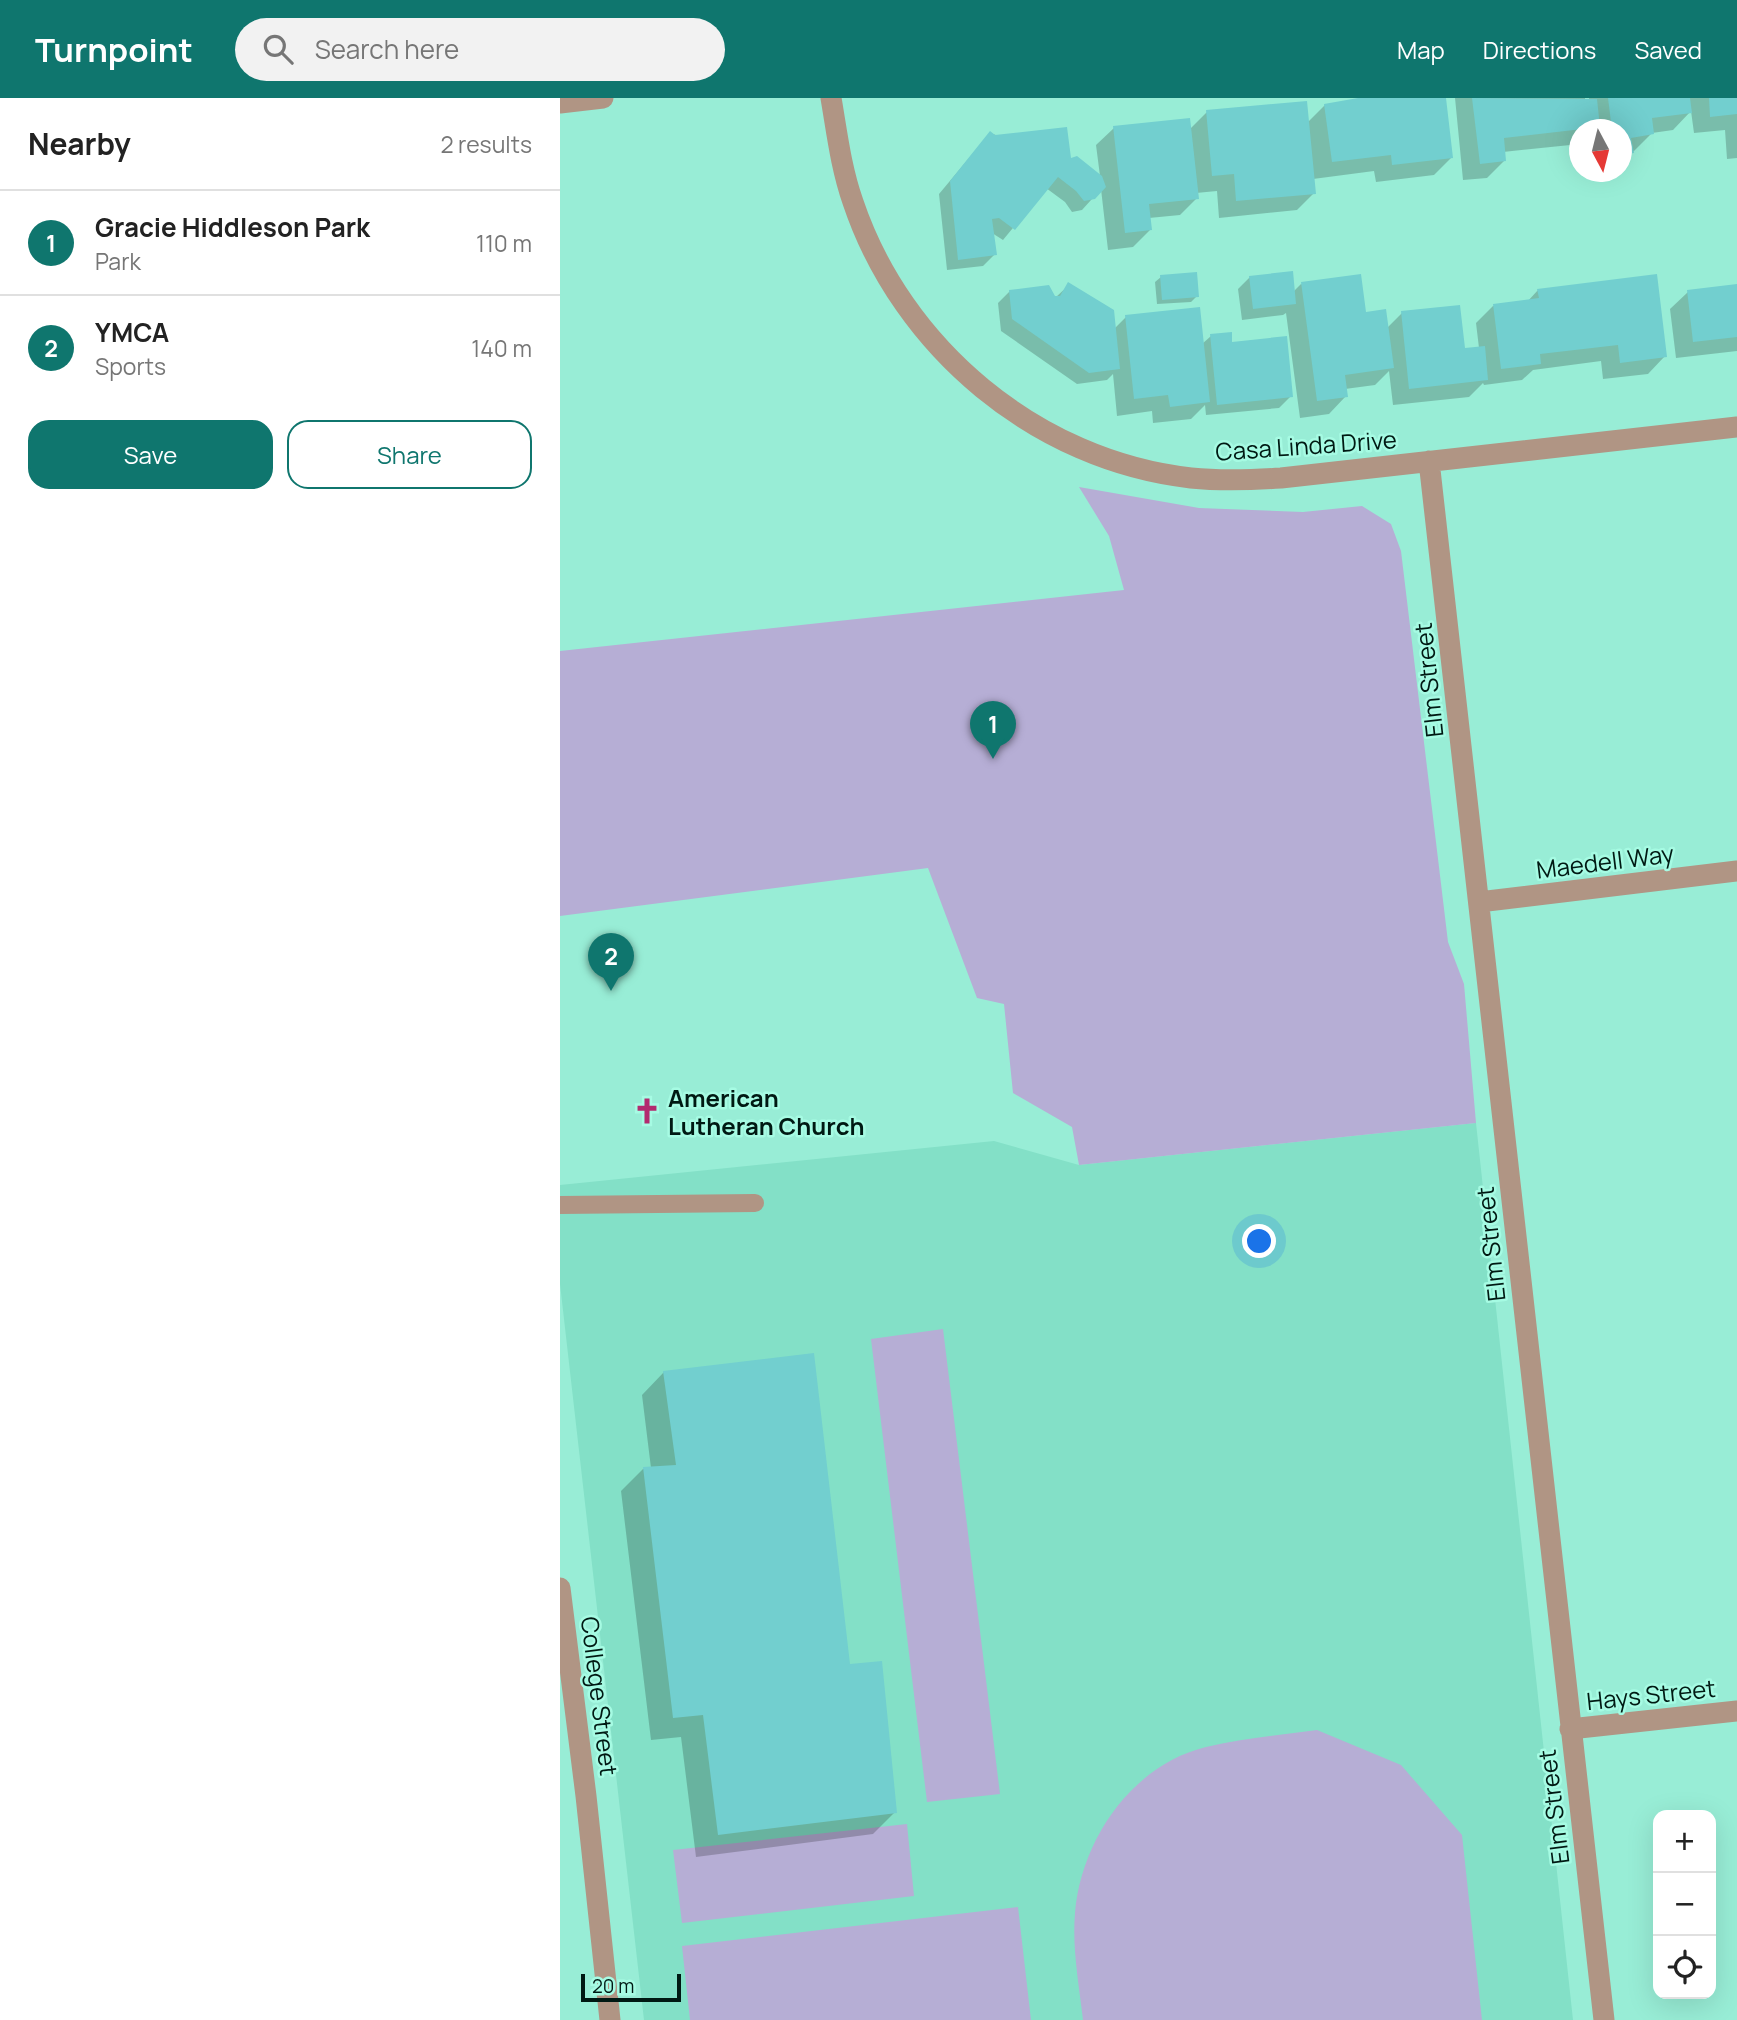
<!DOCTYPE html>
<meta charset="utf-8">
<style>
body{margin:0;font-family:Manrope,sans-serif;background:#f2f2f2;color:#222}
.controls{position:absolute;right:21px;bottom:21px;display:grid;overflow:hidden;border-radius:14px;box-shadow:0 7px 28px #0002}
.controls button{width:63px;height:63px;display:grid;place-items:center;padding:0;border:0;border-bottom:2px solid #e0e0e0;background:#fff;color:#222;font:35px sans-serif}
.compass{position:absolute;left:1009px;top:21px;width:63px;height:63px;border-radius:50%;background:#fff;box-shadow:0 7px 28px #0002;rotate:173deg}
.scale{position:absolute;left:21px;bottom:18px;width:100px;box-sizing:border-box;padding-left:7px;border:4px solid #001913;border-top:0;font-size:19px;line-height:24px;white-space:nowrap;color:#001913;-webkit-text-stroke:5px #a6fbe3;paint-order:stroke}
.you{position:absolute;left:700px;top:1144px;width:24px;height:24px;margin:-18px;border:5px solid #fff;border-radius:50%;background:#1a73e8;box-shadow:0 0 0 10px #1a73e833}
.badge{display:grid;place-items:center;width:46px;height:46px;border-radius:50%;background:#0f766e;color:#fff;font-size:23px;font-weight:700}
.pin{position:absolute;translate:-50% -58px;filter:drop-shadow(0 2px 4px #0008)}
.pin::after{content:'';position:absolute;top:37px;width:24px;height:21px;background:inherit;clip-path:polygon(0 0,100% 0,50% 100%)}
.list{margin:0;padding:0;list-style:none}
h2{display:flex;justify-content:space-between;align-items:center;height:91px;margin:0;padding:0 28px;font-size:30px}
h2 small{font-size:23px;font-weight:400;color:#767676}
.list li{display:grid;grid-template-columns:46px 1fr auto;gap:21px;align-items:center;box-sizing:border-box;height:105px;padding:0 28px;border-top:2px solid #e0e0e0}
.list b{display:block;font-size:26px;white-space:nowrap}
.list p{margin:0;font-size:23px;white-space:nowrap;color:#767676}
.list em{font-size:23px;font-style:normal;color:#767676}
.actions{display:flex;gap:14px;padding:21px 28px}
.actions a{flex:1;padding:16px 0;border:2px solid #0f766e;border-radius:21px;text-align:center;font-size:24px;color:#0f766e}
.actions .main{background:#0f766e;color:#fff}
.icon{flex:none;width:38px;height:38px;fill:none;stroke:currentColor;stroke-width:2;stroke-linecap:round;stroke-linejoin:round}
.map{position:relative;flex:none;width:1177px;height:1922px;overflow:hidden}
header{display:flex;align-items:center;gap:42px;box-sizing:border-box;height:98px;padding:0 35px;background:#0f766e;color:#fff}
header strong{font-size:33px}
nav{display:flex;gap:38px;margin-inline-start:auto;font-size:24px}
.search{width:490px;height:63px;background:#f2f2f2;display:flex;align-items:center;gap:18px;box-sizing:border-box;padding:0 24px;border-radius:38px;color:#767676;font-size:26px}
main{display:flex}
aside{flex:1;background:#fff}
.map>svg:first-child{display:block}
</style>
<header>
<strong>Turnpoint</strong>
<div class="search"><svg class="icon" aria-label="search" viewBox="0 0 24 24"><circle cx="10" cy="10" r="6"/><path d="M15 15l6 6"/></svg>Search here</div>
<nav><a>Map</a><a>Directions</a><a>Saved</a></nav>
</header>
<main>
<aside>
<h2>Nearby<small>2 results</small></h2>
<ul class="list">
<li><span class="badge">1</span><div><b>Gracie Hiddleson Park</b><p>Park</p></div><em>110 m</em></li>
<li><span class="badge">2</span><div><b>YMCA</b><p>Sports</p></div><em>140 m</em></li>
</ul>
<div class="actions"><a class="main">Save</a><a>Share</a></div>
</aside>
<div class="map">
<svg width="1177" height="1922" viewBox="0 0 1177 1922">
<rect width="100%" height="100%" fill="#98edd6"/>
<path fill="#83e0c7" d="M916 1025 1013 1922H84L0 1186V1087L434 1043 519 1067Z"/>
<path fill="#b6aed5" d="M519 389 639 410 743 414 802 408 831 426 841 453 888 844 904 886 916 1025 519 1067 512 1029 453 995 444 906 417 900 368 770 0 818V553L564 492 549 438Z
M383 1231 440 1696 367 1704 311 1241Z
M757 1632 841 1667 902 1737 922 1922H523C519 1887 512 1850 515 1815 521 1742 572 1667 646 1649 682 1640 721 1637 757 1632Z
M347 1726 354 1798 122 1825 113 1752Z
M458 1809 471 1922H130L122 1848Z"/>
<path fill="#0003" d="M817 0H884L892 59 874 77 816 84 814 73 753 81 754 95 737 112 659 120 657 93 636 95 637 100 620 117 589 120 590 132 573 149 548 152 541 91 522 112 512 114 505 104 486 90 443 142 432 135 435 156 423 168 387 172 379 96 430 35 510 63 540 78 536 47 554 30 630 31 647 14 747 25 765 7Z
M895 0H1025V4H1029V0H1177V60L1167 61 1165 32 1134 35 1131 13 1113 32 1092 35 1062 65V32H1020V46L943 54 944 63 927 80 903 82Z
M601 179 637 198 631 204 597 206 595 184Z
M690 179 733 194 741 186 805 216 827 230 842 215 904 252 919 250 916 225 933 208 967 204 978 192 1105 258 1088 276 1043 281 1041 263 973 272 962 282 924 287 923 285 909 299 833 307 829 273 815 287 785 291 786 298 769 316 740 320 726 215 723 217 682 222 678 191Z
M509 187 554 231 566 219 642 246 651 238 671 246 731 298 719 310 646 317 645 307 631 321 593 325 592 313 557 318 553 276 547 282 517 286 441 233 438 205 450 193 496 199Z
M1177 188V253L1116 260 1110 211 1128 194Z
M104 1274 288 1568 335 1714 313 1736 136 1759 121 1639 91 1642 61 1393 83 1371 91 1370 82 1297Z"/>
<path fill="#72cfcf" d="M798 0H886L893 60 832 67 831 57 772 64 764 6Z
M912 0 1037 1 1040 29 944 40 946 63 920 66Z
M1048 0H1130L1132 15 1092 20 1094 36 1071 40 1074 55 1062 57V32H1052Z
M1149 0H1177V16L1150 19Z
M747 3 756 96 676 103 674 76 652 78 646 12Z
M630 20 639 101 589 106 592 132 565 135 553 28Z
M507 29 511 60 517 58 542 78 546 89 535 101 524 103 516 93 498 79 455 132 439 120 432 121 437 157 398 162 390 83 430 33 435 37Z
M733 173 736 206 693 211 689 178Z
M637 174 639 199 602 202 600 177Z
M801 176 806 214 826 211 834 270 785 277 788 299 757 303 741 184Z
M1097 176 1107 259 1060 265 1058 247 980 256 981 266 941 271 933 206 979 200 977 191Z
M508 184 554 212 560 271 529 275 452 221 449 192 489 187 495 198H500Z
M1177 186V239L1133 244 1127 192Z
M900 207 905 250 925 248 928 282 849 291 841 213Z
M640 209 650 304 610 309 608 297 574 301 565 217Z
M672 234V244L727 238 733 299 657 307 650 236Z
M254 1255 290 1566 322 1563 337 1715 158 1737 143 1617 113 1620 83 1369 116 1367 103 1273Z"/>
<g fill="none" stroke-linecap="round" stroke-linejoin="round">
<path stroke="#b09584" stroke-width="18" d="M0 1107 195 1105"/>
<path stroke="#b09584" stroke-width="21" d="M271 0C277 35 281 70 293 104 342 250 477 363 631 380 661 383 691 382 721 380L1177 329
M0 5 43 0
M869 363 1044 1922
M919 804 1177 773
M0 1490 26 1698 50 1922
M1010 1631 1177 1613"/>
</g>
<defs>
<g id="church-bare" transform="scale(2.1)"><path d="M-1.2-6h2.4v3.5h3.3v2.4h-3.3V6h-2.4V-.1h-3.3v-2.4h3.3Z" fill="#b22b6f" stroke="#a6fbe3" stroke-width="2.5" paint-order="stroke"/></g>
</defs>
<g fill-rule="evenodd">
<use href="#church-bare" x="87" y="1013"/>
</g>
<g text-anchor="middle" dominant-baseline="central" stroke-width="5" stroke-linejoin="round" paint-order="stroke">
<g font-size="24" fill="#001913" stroke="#a6fbe3">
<text transform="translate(746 347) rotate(-4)">Casa Linda Drive</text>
<text transform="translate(868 582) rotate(-96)">Elm Street</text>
<text transform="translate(1045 763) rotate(-7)">Maedell Way</text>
<text transform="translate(930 1146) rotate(-96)">Elm Street</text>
<text transform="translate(1091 1596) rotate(-6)">Hays Street</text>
<text transform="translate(40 1598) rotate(83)">College Street</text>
<text transform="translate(993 1709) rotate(-97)">Elm Street</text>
</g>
<g font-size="24" font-weight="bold" fill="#001913" stroke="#a6fbe3" text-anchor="start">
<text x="108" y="999">American<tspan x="108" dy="28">Lutheran Church</tspan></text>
</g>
</g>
</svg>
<div class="controls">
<button>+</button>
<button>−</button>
<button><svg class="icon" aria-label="locate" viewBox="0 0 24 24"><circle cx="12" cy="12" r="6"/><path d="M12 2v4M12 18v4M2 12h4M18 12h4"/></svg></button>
</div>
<svg class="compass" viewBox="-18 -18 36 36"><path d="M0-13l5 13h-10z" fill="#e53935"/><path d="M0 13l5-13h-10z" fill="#767676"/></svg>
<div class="scale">20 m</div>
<div class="you"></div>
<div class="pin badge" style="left:433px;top:661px">1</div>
<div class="pin badge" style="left:51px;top:893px">2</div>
</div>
</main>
